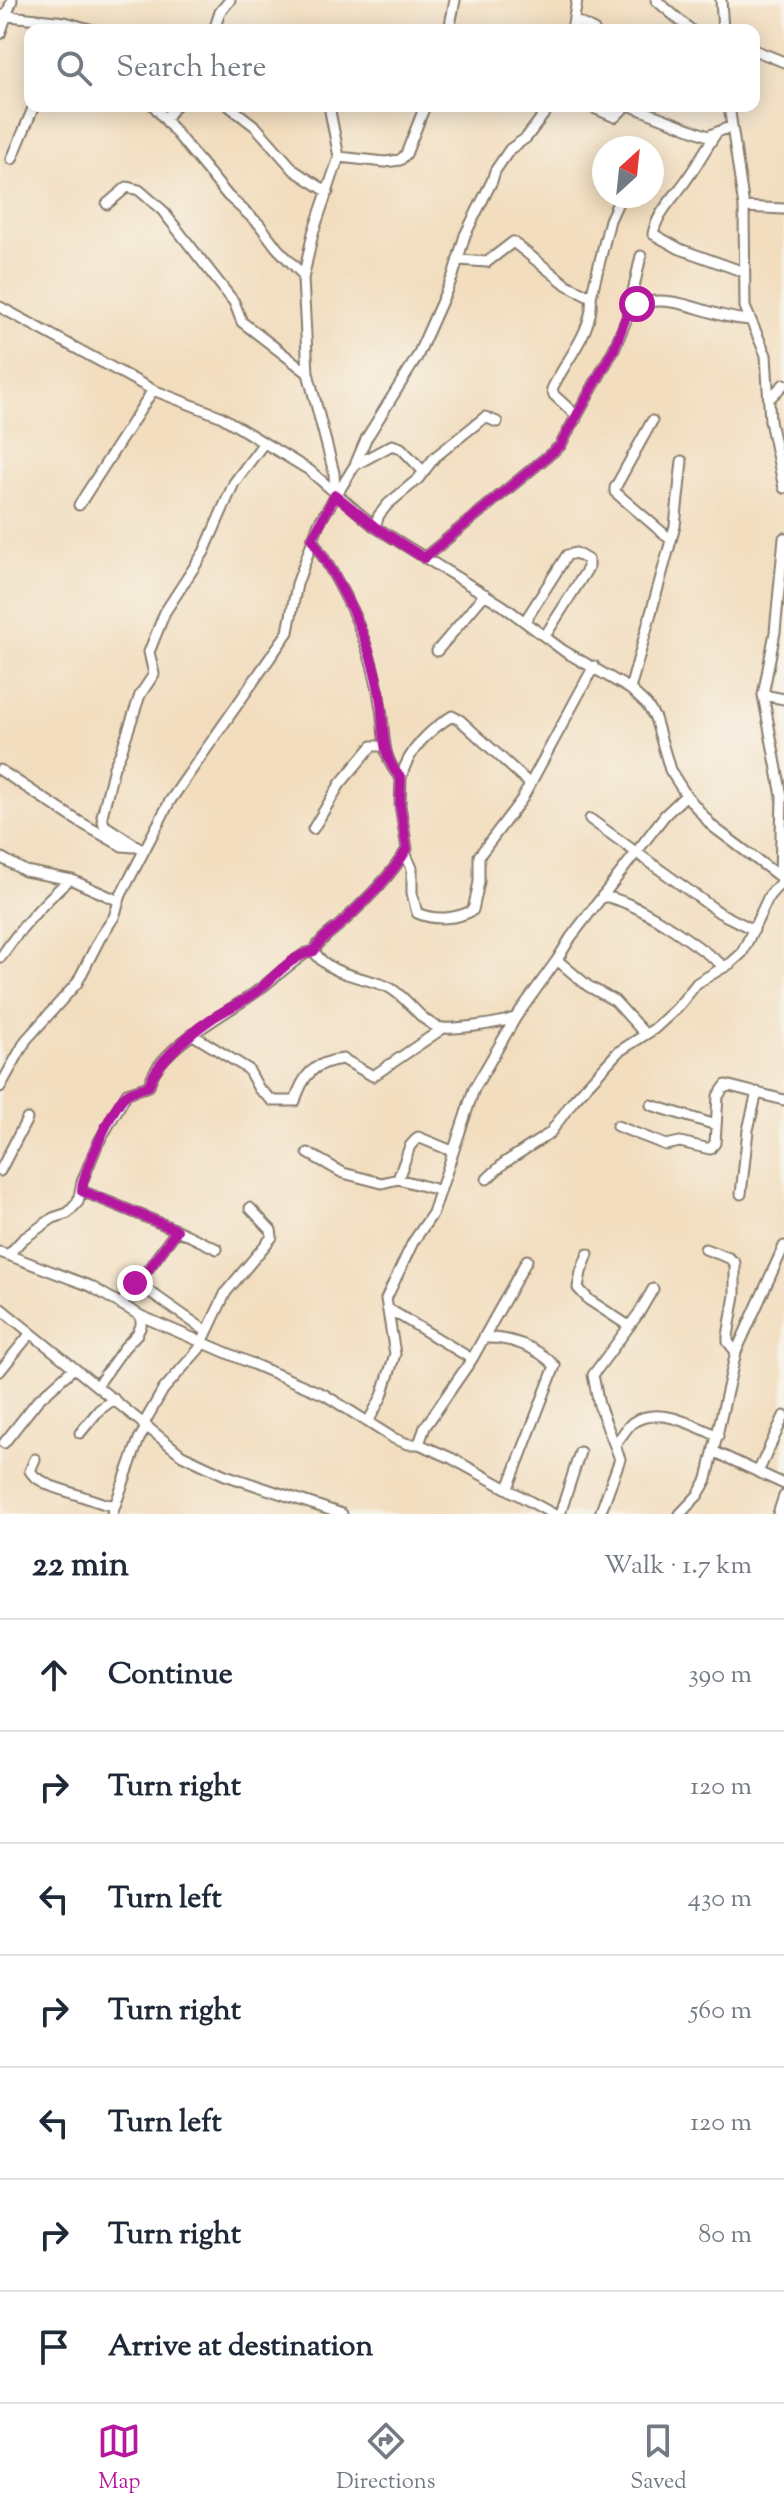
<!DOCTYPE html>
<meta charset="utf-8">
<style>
body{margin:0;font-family:"Sorts Mill Goudy",serif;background:#f2f2f3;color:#1f2937}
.compass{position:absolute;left:592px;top:136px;width:72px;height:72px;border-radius:50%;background:#fff;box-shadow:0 4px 20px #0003;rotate:27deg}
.stop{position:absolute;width:24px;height:24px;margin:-18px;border:6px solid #b5179e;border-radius:50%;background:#fff}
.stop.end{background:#b5179e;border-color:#fff;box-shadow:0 2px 8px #0008}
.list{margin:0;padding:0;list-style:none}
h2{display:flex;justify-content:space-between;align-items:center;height:104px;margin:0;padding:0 32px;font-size:34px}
h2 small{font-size:26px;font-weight:400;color:#747a83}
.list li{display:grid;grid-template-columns:52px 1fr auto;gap:24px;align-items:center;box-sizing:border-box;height:112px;padding:0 32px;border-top:2px solid #e0e1e3}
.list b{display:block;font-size:30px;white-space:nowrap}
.list em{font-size:26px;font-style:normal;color:#747a83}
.icon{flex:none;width:44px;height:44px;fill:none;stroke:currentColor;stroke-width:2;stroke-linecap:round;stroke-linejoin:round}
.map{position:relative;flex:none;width:784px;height:1514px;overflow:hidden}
.search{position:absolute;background:#fff;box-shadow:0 4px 20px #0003;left:24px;right:24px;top:24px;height:88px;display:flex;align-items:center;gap:20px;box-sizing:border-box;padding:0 28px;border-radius:16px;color:#747a83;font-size:30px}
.sheet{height:888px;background:#fff}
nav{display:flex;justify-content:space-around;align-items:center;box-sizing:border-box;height:112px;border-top:2px solid #e0e1e3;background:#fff;font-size:22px;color:#747a83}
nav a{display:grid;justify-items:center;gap:4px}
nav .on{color:#b5179e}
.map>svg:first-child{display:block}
</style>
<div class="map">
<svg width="784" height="1514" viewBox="0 0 784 1514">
<rect width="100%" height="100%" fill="#f7f3e8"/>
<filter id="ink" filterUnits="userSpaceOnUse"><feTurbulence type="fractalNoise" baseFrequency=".0125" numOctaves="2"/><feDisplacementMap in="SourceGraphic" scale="16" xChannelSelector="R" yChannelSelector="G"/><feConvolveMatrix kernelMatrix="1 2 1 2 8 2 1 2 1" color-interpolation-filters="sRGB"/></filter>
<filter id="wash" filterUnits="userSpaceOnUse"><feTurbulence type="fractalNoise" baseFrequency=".006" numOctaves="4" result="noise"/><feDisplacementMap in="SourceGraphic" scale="32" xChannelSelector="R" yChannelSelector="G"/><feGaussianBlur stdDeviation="1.8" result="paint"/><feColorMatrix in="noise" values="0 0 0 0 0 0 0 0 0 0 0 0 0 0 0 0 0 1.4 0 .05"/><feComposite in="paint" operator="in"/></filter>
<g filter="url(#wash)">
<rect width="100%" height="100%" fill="#f2ddbe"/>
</g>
<g filter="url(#ink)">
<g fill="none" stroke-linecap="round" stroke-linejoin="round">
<g stroke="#877c6d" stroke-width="13">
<path id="minor" d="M656 0 691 30
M721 0 723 30
M0 15 65 22 93 30
M574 20 594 30
M214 30 220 12 230 0
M449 30 455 0
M572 30 577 0
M0 34 12 0
M754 50 784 62
M154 106 228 196 259 224 277 248 303 275
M229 106 256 127 295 171 328 192
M329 106 339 157
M589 106 615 117 626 106
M631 106 708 136 732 126
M729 106 744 207 745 307 766 355 770 421 784 488
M166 118 175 106
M715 135C705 150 697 165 687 179 675 197 657 212 653 234L680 249 744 272
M12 159 34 106
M107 204 127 187 139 190 162 210 234 302 242 322 308 373
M744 207 784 209
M459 260 487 262 513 242 567 285 591 297C595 329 565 361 552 389L554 395 576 415V419
M591 297 610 220 621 196
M0 307 153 390 220 416 309 470 375 527 502 605 564 651 630 689 647 705 655 718 670 770 686 795 712 826 784 880
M629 309 641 256
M769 399 784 384
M652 421 615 488V492L670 539
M355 465 392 445 401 448 424 472
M335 494 334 473 308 373 303 279 313 233 339 157 385 162 400 160 406 154 425 106
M79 505 153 390
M375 527 379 515 388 504 418 479 435 457 485 417 497 422
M424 558 560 446 614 349 632 306C678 290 706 318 750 320
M525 621 567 555 576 553 588 560V568L545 636
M437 651 485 594
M630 689 675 526 682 461
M763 695 784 699
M0 770 78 821 122 846 134 847
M401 778C408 751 429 730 452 716L460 720 530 784
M590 819 720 913 754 930
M313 829 340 784 372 746H385
M138 847 104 825 102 816 114 767 121 752 140 695 154 674 149 652 165 612 204 552 234 483 263 444
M405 853 412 868V893L417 913C435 921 457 919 473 910L479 882V856L522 799 594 666
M0 857 25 871 72 880 119 901
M780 877 782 796 763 695 775 632 784 538
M602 896C639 901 695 944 725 967
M314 951C329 977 366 976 390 988 408 998 419 1020 438 1027 450 1031 504 1023 516 1017
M1 957C20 928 43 903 69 880
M557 960 588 986 615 1001 645 1034
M193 1035 248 1069 259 1089 273 1101H295C303 1075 314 1062 343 1059L373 1076 442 1029
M0 1087 26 1040 77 983 100 938 114 917 121 895 170 801 288 632 297 584 319 523 355 465 366 439 417 357 453 276 465 235 492 181 495 171 510 149 526 138 550 106
M651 1105 716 1125
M617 1126 666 1145 680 1142 710 1149 715 1143 718 1096 726 1085 784 1100
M308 1153 343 1173 382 1183 398 1179 438 1190
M0 1171 27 1119
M398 1179 410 1146 418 1137 452 1151
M487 1179 504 1163 550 1133 573 1101 618 1052 654 1029 677 1008 697 983 731 963 742 953 769 896 783 880
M82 1191 177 1230 143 1276 140 1285 206 1331
M741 1194 748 1130 757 1092
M177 1230 217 1249
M705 1249 729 1258 735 1263V1295L728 1336V1342L736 1352
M0 1252 90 1286 141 1316 325 1395 393 1438 408 1444H419L451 1458 553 1514
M588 1254 581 1272 578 1288 589 1300 629 1326
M8 1255 23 1239 53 1218 68 1213 78 1202 82 1182 97 1145 127 1093 149 1086C157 1048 226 1014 256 992 273 979 288 965 306 953L314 951C321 937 334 931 345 920 367 899 391 876 407 849L400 805 401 778C381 759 385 734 381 709 373 646 346 591 312 539
M123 1305 127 1290 140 1281
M0 1308 182 1455 225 1475 342 1514
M387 1308 472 1359
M485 1338C510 1337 537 1347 555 1366L508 1488
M0 1371 30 1334
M97 1386 124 1348 137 1334 141 1326V1316
M368 1422 382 1396 395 1354 386 1299 413 1242 433 1213 474 1089 516 1017 557 960 571 937 665 815 686 795
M143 1425 163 1390 199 1349 226 1292 272 1237 271 1230 250 1208
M80 1433 99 1410 114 1399
M4 1443 38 1400 74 1368
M616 1443C621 1438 626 1428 632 1423 659 1405 693 1425 718 1436
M419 1444 425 1427 472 1359 527 1260
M715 1452 784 1484
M35 1459 30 1471 35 1477 51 1486 105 1504 112 1505 116 1503
M758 1472 784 1416
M112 1514 139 1439 147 1426
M560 1514 580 1452
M600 1514 620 1459 599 1405 593 1375 639 1313 653 1289
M680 1514 698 1495 707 1479 736 1352 784 1246
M778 1514 784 1496"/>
</g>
<use href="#minor" stroke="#fff" stroke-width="9"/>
</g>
</g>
<g fill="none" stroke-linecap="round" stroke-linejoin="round" filter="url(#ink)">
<path stroke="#b5179e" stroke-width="10" d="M135 1283 140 1281 177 1230 82 1191C82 1175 113 1105 126 1095 131 1090 142 1089 149 1086 154 1064 192 1032 211 1019 226 1009 244 1002 259 990 275 976 292 955 314 951 321 937 334 931 345 920 367 899 391 876 407 849L400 805 401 778C381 758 384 729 381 703 373 643 344 589 312 539L335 495 375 527 424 558 560 446 614 349 629 309 637 304"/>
</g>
</svg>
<svg class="compass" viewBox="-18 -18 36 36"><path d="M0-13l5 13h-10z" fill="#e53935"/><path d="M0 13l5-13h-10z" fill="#747a83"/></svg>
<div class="stop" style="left:637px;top:304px"></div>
<div class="stop end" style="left:135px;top:1283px"></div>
<div class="search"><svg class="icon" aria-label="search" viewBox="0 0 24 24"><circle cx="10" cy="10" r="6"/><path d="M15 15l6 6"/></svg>Search here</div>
</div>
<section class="sheet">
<h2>22 min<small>Walk · 1.7 km</small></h2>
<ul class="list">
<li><svg class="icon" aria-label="ahead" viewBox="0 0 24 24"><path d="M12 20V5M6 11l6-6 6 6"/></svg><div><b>Continue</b></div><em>390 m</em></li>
<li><svg class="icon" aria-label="right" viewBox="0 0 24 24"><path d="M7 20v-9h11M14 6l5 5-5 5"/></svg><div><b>Turn right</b></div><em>120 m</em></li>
<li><svg class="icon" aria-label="left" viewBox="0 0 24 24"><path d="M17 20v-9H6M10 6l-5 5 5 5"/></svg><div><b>Turn left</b></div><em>430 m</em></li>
<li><svg class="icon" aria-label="right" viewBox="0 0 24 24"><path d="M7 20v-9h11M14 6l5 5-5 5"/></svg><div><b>Turn right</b></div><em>560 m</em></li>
<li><svg class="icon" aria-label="left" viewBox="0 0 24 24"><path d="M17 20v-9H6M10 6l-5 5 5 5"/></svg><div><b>Turn left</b></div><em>120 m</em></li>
<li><svg class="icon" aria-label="right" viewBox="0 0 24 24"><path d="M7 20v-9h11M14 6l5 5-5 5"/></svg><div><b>Turn right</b></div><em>80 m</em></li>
<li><svg class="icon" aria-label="arrive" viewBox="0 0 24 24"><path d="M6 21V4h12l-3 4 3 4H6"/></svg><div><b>Arrive at destination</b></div></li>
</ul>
</section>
<nav>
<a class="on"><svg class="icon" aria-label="map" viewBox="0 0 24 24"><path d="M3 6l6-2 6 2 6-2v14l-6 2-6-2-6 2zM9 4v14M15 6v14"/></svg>Map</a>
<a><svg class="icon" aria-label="directions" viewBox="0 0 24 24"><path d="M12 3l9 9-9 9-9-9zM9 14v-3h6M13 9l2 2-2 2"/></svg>Directions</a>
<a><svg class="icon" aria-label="saved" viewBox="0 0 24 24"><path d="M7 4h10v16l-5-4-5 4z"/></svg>Saved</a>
</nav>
